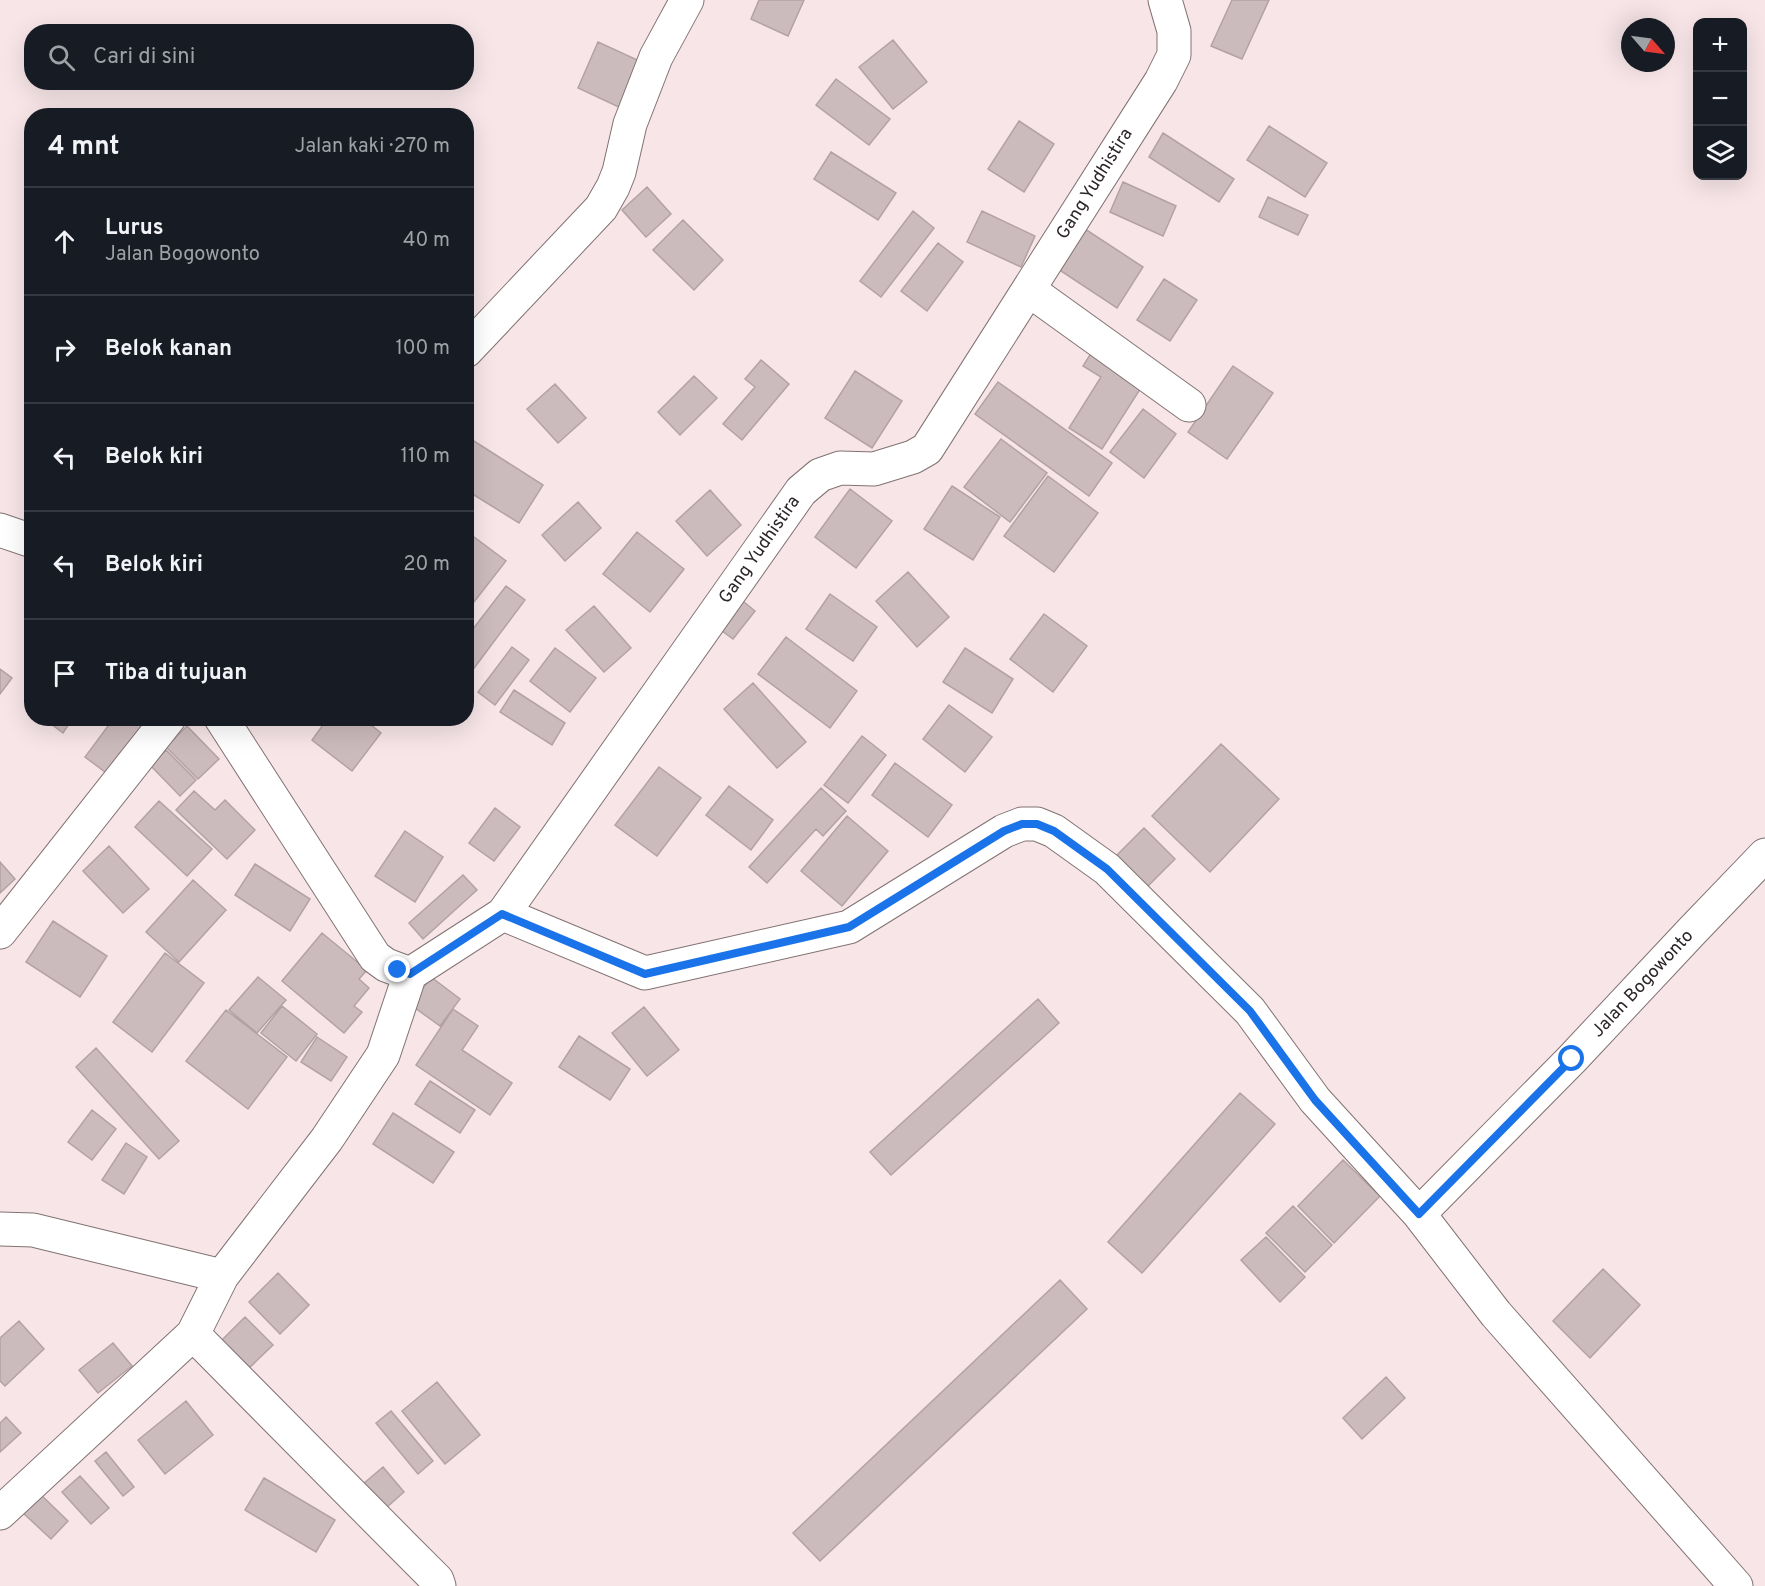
<!DOCTYPE html>
<html lang="id">
<meta charset="utf-8">
<style>
body{margin:0;font-family:Overpass,sans-serif;background:#20242c;color:#f1f3f6}
.controls{position:absolute;right:18px;top:18px;display:grid;overflow:hidden;border-radius:12px;box-shadow:0 6px 24px #0002}
.controls button{width:54px;height:54px;display:grid;place-items:center;padding:0;border:0;border-bottom:2px solid #363941;background:#171b24;color:#f1f3f6;font:30px sans-serif}
.compass{position:absolute;left:1621px;top:18px;width:54px;height:54px;border-radius:50%;background:#171b24;box-shadow:0 6px 24px #0002;rotate:118deg}
.stop{position:absolute;width:18px;height:18px;margin:-14px;border:4px solid #1a73e8;border-radius:50%;background:#fff}
.stop.end{background:#1a73e8;border-color:#fff;box-shadow:0 2px 6px #0008}
.list{margin:0;padding:0;list-style:none}
h2{display:flex;justify-content:space-between;align-items:center;height:78px;margin:0;padding:0 24px;font-size:26px}
h2 small{font-size:20px;font-weight:400;color:#9ea1a6}
.list li{display:grid;grid-template-columns:39px 1fr auto;gap:18px;align-items:center;box-sizing:border-box;height:108px;padding:0 24px;border-top:2px solid #363941}
.list b{display:block;font-size:22px;white-space:nowrap}
.list p{margin:0;font-size:20px;white-space:nowrap;color:#9ea1a6}
.list em{font-size:20px;font-style:normal;color:#9ea1a6}
.icon{flex:none;width:33px;height:33px;fill:none;stroke:currentColor;stroke-width:2;stroke-linecap:round;stroke-linejoin:round}
.map{position:relative;flex:none;width:1765px;height:1586px;overflow:hidden}
.search{position:absolute;background:#171b24;box-shadow:0 6px 24px #0002;left:24px;top:24px;width:450px;height:66px;display:flex;align-items:center;gap:15px;box-sizing:border-box;padding:0 21px;border-radius:24px;color:#9ea1a6;font-size:22px}
.panel{position:absolute;background:#171b24;box-shadow:0 6px 24px #0002;left:24px;top:108px;width:450px;height:618px;border-radius:24px}
.map>svg:first-child{display:block}
</style>
<div class="map">
<svg width="1765" height="1586" viewBox="0 0 1765 1586">
<rect width="100%" height="100%" fill="#f7e5e7"/>
<path fill="#ccbbbc" stroke="#b3a2a4" stroke-width="1.5" d="M759 0H804L788 36 751 19Z
M1232 0H1269L1242 59 1211 46Z
M893 40 927 82 893 109 859 67Z
M598 42 644 63 623 109 578 88Z
M836 79 890 119 869 145 816 105Z
M1019 121 1054 144 1024 192 988 169Z
M1269 126 1327 163 1305 197 1247 160Z
M1163 133 1234 179 1219 202 1149 157Z
M831 152 896 193 878 220 814 179Z
M1123 182 1176 206 1163 236 1110 212Z
M647 187 671 214 646 237 622 210Z
M1268 197 1308 215 1298 235 1259 217Z
M913 211 934 228 881 297 860 281Z
M982 211 1035 236 1021 267 967 242Z
M683 220 723 260 694 290 653 250Z
M1085 229 1143 267 1117 308 1058 269Z
M938 243 963 262 927 311 901 291Z
M1164 279 1197 300 1170 341 1137 320Z
M1093 350 1144 383 1102 449 1069 428 1101 377 1083 366Z
M761 360 789 384 742 440 723 424 755 387 745 379Z
M1233 366 1273 393 1227 459 1188 432Z
M855 371 902 401 872 448 825 418Z
M694 376 717 398 680 435 658 412Z
M998 382 1112 463 1089 496 975 414Z
M555 384 586 418 558 443 527 409Z
M1143 409 1176 434 1144 478 1110 452Z
M466 436 543 485 519 523 466 490Z
M1001 439 1047 473 1010 522 964 487Z
M1048 476 1098 513 1054 572 1004 536Z
M952 486 1000 517 973 560 924 529Z
M850 489 892 521 856 568 815 537Z
M710 490 741 525 707 556 676 521Z
M578 502 601 528 565 561 542 535Z
M466 531 506 561 474 602 466 596Z
M637 532 684 569 650 612 603 574Z
M908 572 949 617 917 647 876 601Z
M506 586 525 600 466 679V638Z
M733 593 755 611 733 639 710 622Z
M830 594 877 627 853 661 806 629Z
M594 606 631 648 604 672 566 630Z
M1044 614 1087 646 1053 692 1010 659Z
M786 637 857 691 830 728 758 674Z
M512 647 529 660 495 705 478 692Z
M555 648 596 678 570 712 530 681Z
M965 648 1013 679 992 713 943 682Z
M0 669 12 678 0 694Z
M753 683 806 742 777 768 724 709Z
M514 690 565 723 552 745 500 712Z
M949 705 992 737 965 772 923 739Z
M43 718H73L63 733Z
M114 718H146L157 727 117 781 85 757Z
M328 718H362L381 733 352 771 312 740Z
M187 726 219 759 198 779 166 747Z
M862 736 886 755 848 803 824 785Z
M1221 744 1279 799 1210 872 1152 816Z
M166 750 196 780 180 796 151 766Z
M895 763 952 805 928 837 872 795Z
M659 767 701 798 657 856 615 825Z
M729 786 773 820 751 850 706 815Z
M821 788 846 811 823 836 816 829 767 883 749 867Z
M194 791 215 810 225 800 255 830 227 859 176 810Z
M159 801 212 849 187 876 135 827Z
M495 808 520 827 494 861 469 843Z
M847 816 888 851 842 906 801 871Z
M1144 828 1175 859 1147 887 1116 856Z
M405 831 443 857 415 902 375 876Z
M109 846 149 889 123 913 83 871Z
M0 862 15 879 0 893Z
M255 864 310 899 290 931 235 895Z
M463 875 477 890 423 939 409 923Z
M193 880 226 910 179 962 146 932Z
M53 921 107 956 80 997 26 962Z
M322 933 367 970 359 979 369 988 354 1006 362 1012 344 1033 282 981Z
M165 953 204 983 152 1052 113 1022Z
M258 977 286 1000 257 1033 229 1010Z
M431 977 460 999 440 1026 411 1005Z
M1038 999 1059 1023 891 1175 870 1152Z
M282 1006 317 1034 296 1061 261 1033Z
M644 1007 679 1050 647 1076 612 1033Z
M453 1009 478 1026 462 1050 512 1083 490 1115 416 1065Z
M226 1010 287 1057 248 1109 186 1061Z
M579 1036 630 1069 610 1100 559 1067Z
M317 1037 347 1057 331 1081 301 1062Z
M96 1048 179 1141 159 1159 76 1067Z
M430 1081 475 1110 460 1133 415 1104Z
M1240 1093 1275 1124 1142 1273 1108 1242Z
M92 1110 116 1129 92 1160 68 1142Z
M393 1113 454 1152 433 1183 373 1144Z
M126 1143 147 1157 124 1194 102 1180Z
M1343 1160 1380 1196 1334 1243 1298 1206Z
M1293 1206 1332 1245 1305 1272 1266 1233Z
M1266 1237 1305 1277 1280 1302 1241 1260Z
M1603 1269 1640 1305 1590 1358 1553 1321Z
M278 1273 309 1305 280 1334 249 1302Z
M1060 1280 1087 1309 820 1561 793 1533Z
M245 1317 273 1345 246 1371 219 1343Z
M19 1321 44 1349 5 1386 0 1381V1338Z
M113 1343 132 1366 98 1393 79 1370Z
M1386 1377 1405 1398 1362 1439 1343 1418Z
M437 1382 480 1435 445 1464 402 1411Z
M186 1401 213 1435 165 1474 138 1440Z
M391 1411 433 1461 418 1474 376 1423Z
M6 1417 21 1433 0 1452V1423Z
M106 1452 134 1487 123 1496 95 1461Z
M383 1467 404 1492 378 1515 356 1490Z
M80 1476 109 1508 91 1524 62 1492Z
M264 1478 335 1520 316 1552 245 1510Z
M39 1493 68 1521 51 1539 22 1512Z"/>
<g fill="none" stroke-linecap="round" stroke-linejoin="round">
<g stroke="#827273" stroke-width="35">
<path id="minor" d="M1029 290 1189 405
M466 351 601 208 613 187 619 172 630 124 656 57 687 0
M0 530 32 541
M221 718 375 957 386 965 410 974 503 914 645 973 849 927 1004 831 1022 824H1037L1054 831 1107 869 1250 1011 1315 1100 1419 1214 1496 1314 1736 1586
M503 914 801 491 820 475 840 468 874 469 913 457 927 449 1161 81 1174 55V31L1165 0
M0 932 169 718
M410 974 383 1055 327 1139 222 1276 193 1334 404 1547 437 1580 439 1586
M1419 1214 1572 1059 1692 931 1765 855
M0 1229 33 1230 222 1276
M0 1513 193 1334"/>
</g>
<use href="#minor" stroke="#fff" stroke-width="33"/>
</g>
<g fill="none" stroke-linecap="round" stroke-linejoin="round">
<path stroke="#1a73e8" stroke-width="8" d="M398 970 410 974 502 914 645 974 849 927 1004 831 1022 824H1037L1054 831 1107 869 1250 1011 1315 1100 1419 1214 1572 1059"/>
</g>
<g text-anchor="middle" dominant-baseline="central" stroke-width="6" stroke-linejoin="round" paint-order="stroke">
<g font-size="18" fill="#2c2626" stroke="#fff">
<text transform="translate(1095 184) rotate(-58)">Gang Yudhistira</text>
<text transform="translate(760 550) rotate(-55)">Gang Yudhistira</text>
<text transform="translate(1643 984) rotate(-47)">Jalan Bogowonto</text>
</g>
</g>
</svg>
<div class="controls">
<button>+</button>
<button>−</button>
<button><svg class="icon" aria-label="layers" viewBox="0 0 24 24"><path d="M12 4l9 5-9 5-9-5zM3 14l9 5 9-5"/></svg></button>
</div>
<svg class="compass" viewBox="-18 -18 36 36"><path d="M0-13l5 13h-10z" fill="#e53935"/><path d="M0 13l5-13h-10z" fill="#9ea1a6"/></svg>
<div class="stop" style="left:1572px;top:1059px"></div>
<div class="stop end" style="left:398px;top:970px"></div>
<div class="search"><svg class="icon" aria-label="search" viewBox="0 0 24 24"><circle cx="10" cy="10" r="6"/><path d="M15 15l6 6"/></svg>Cari di sini</div>
<section class="panel">
<h2>4 mnt<small>Jalan kaki · 270 m</small></h2>
<ul class="list">
<li><svg class="icon" aria-label="ahead" viewBox="0 0 24 24"><path d="M12 20V5M6 11l6-6 6 6"/></svg><div><b>Lurus</b><p>Jalan Bogowonto</p></div><em>40 m</em></li>
<li><svg class="icon" aria-label="right" viewBox="0 0 24 24"><path d="M7 20v-9h11M14 6l5 5-5 5"/></svg><div><b>Belok kanan</b></div><em>100 m</em></li>
<li><svg class="icon" aria-label="left" viewBox="0 0 24 24"><path d="M17 20v-9H6M10 6l-5 5 5 5"/></svg><div><b>Belok kiri</b></div><em>110 m</em></li>
<li><svg class="icon" aria-label="left" viewBox="0 0 24 24"><path d="M17 20v-9H6M10 6l-5 5 5 5"/></svg><div><b>Belok kiri</b></div><em>20 m</em></li>
<li><svg class="icon" aria-label="arrive" viewBox="0 0 24 24"><path d="M6 21V4h12l-3 4 3 4H6"/></svg><div><b>Tiba di tujuan</b></div></li>
</ul>
</section>
</div>
